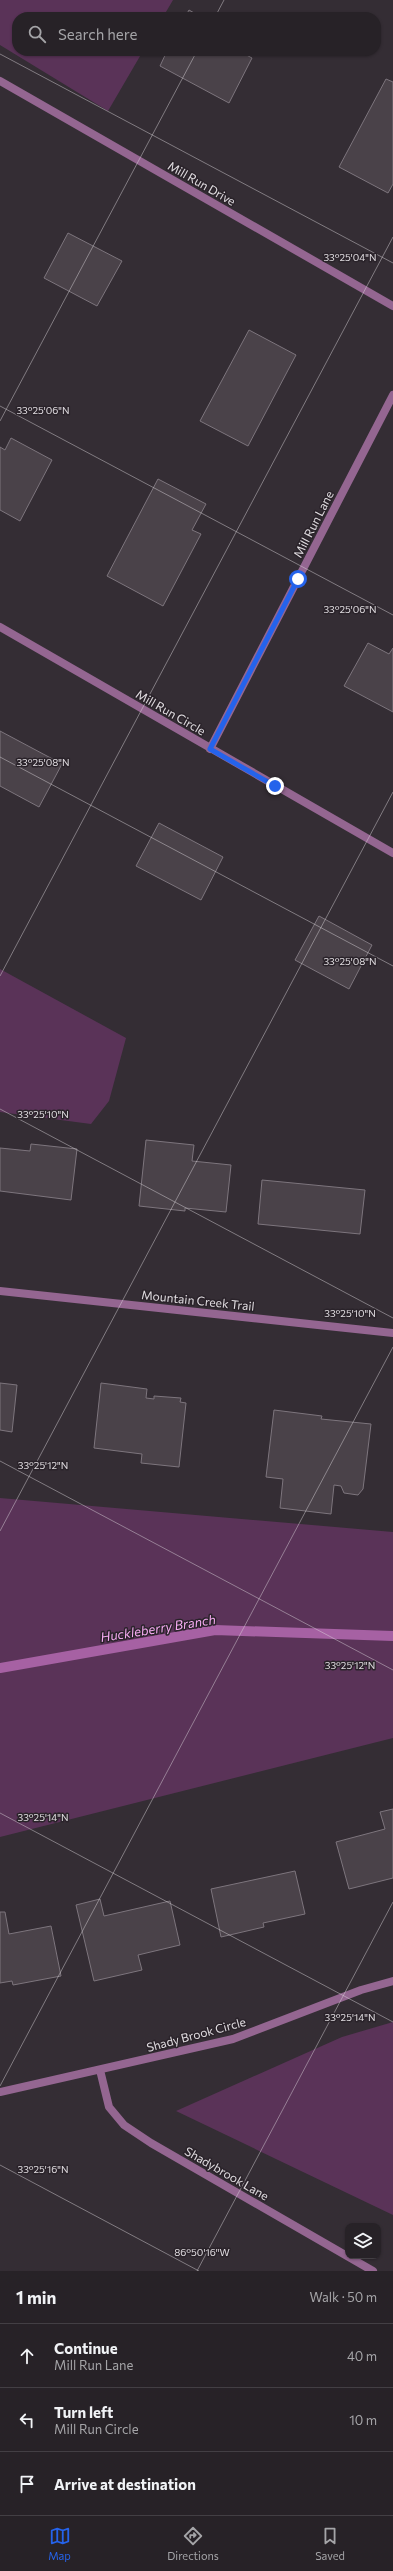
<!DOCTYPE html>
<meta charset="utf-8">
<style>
body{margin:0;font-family:Commissioner,sans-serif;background:#2f2a2f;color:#f1f3f6}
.controls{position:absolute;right:12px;bottom:12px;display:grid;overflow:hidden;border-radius:8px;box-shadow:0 1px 3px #0004}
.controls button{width:36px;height:36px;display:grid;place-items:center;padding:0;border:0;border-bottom:1px solid #433f44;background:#272227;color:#f1f3f6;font:20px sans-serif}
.stop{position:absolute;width:12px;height:12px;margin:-9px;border:3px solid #2563eb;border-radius:50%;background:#fff}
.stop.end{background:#2563eb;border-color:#fff;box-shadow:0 1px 4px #0008}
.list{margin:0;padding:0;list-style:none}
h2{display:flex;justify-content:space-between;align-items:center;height:52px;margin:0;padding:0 16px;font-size:17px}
h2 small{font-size:13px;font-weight:400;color:#a4a4a7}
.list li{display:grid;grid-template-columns:26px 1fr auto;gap:12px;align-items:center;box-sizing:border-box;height:64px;padding:0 16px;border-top:1px solid #433f44}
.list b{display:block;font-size:15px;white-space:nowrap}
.list p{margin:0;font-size:13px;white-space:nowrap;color:#a4a4a7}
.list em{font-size:13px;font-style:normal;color:#a4a4a7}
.icon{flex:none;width:22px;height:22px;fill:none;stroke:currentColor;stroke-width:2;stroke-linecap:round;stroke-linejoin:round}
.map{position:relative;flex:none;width:393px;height:2271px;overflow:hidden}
.search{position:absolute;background:#272227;box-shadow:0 1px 3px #0004;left:12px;right:12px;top:12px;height:44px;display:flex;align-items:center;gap:10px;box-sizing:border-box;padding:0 14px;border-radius:16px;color:#a4a4a7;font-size:15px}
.sheet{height:244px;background:#272227}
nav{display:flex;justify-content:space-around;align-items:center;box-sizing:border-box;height:56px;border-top:1px solid #433f44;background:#272227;font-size:11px;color:#a4a4a7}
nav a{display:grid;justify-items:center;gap:2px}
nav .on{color:#2563eb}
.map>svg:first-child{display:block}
</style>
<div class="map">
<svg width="393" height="2271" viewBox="0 0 393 2271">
<rect width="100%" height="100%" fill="#342d34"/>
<path fill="#5a3358" d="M0 0H173L163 17H17V51H143L108 111 0 45Z
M0 969 126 1038 109 1101 91 1124 0 1112Z
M0 1498 393 1532V1738L0 1837Z
M393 2022V2215L176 2111 342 2037Z"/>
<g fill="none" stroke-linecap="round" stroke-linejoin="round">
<path stroke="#a661a3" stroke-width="10" d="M0 1668 215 1630 393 1636"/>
</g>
<path fill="#4a4249" stroke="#7d757d" d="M189 10 201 17H185Z
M167 51H239L252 58 229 103 160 66Z
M386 79 393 82V184L388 193 339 167Z
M68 233 122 261 97 306 44 278Z
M249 330 296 355 248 446 200 421Z
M11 438 52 460 20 521 0 510V447L5 450Z
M158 479 206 504 192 530 201 534 163 606 107 576Z
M368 643 389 654 393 648V712L344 686Z
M0 731 62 764 39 807 0 786Z
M159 823 223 857 201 900 136 866Z
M319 916 372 945 349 989 295 960Z
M146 1140 194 1145 192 1161 231 1165 226 1212 185 1208V1211L139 1206Z
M31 1144 77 1149 71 1200 0 1191V1148L30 1151Z
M262 1180 365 1190 360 1234 258 1224Z
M0 1383 17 1385 12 1432 0 1430Z
M101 1383 147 1389 146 1398 154 1399V1396L181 1398 180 1402 186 1403 179 1467 141 1463 142 1454 94 1448Z
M274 1410 322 1416 321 1419 371 1424 363 1489 358 1495 344 1493 341 1486 334 1485 331 1514 280 1508 283 1479 266 1477Z
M393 1809V1878L349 1889 336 1842 385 1829 380 1812Z
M295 1871 305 1914 263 1923 264 1927 221 1937 211 1889Z
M100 1899 104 1916 170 1901 180 1945 138 1955 142 1970 94 1981 76 1905Z
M0 1912H5L9 1934 51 1926 61 1976 13 1985 12 1981 0 1983Z"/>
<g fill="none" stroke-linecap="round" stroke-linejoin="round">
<path stroke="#946691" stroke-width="8" d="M0 81 393 306
M0 627 393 853
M210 749 393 395
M0 1291 393 1333
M100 2070 109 2107 124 2125 151 2143 373 2271
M0 2092 233 2039 361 1990 393 1981"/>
</g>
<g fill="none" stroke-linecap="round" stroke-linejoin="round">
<path stroke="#2563eb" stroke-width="5" d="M275 786 210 749 298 579"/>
</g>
<path fill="none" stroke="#e0dce0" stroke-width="1" stroke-opacity="0.45" d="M215 17 224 0M0 54 393 263M0 406 393 615M0 421 197 51M0 757 393 966M0 976 393 237M0 1109 393 1318M0 1461 393 1670M0 1531 393 792M0 1813 393 2022M0 2086 393 1347M0 2165 199 2271M197 2271 393 1902"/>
<g text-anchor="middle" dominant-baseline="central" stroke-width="3" stroke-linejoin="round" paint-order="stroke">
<g font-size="12" fill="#e0dce0" stroke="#2a232a">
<text transform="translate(202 183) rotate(30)">Mill Run Drive</text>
<text transform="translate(313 524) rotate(-63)">Mill Run Lane</text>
<text transform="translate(171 712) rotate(30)">Mill Run Circle</text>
<text transform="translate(198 1300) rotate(6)">Mountain Creek Trail</text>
<text transform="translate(196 2034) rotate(-15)">Shady Brook Circle</text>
<text transform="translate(227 2173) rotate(30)">Shadybrook Lane</text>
</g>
<g font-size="13" font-style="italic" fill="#f7acf3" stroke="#2a232a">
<text transform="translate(158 1628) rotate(-9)">Huckleberry Branch</text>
</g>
</g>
<g font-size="10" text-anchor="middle" fill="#e0dce0" stroke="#2a232a" stroke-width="3" stroke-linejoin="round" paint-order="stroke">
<text x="350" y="261">33°25'04"N</text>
<text x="43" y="414">33°25'06"N</text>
<text x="350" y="613">33°25'06"N</text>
<text x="43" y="766">33°25'08"N</text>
<text x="350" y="965">33°25'08"N</text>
<text x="43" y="1118">33°25'10"N</text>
<text x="350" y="1317">33°25'10"N</text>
<text x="43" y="1469">33°25'12"N</text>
<text x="350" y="1669">33°25'12"N</text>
<text x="43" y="1821">33°25'14"N</text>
<text x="350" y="2021">33°25'14"N</text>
<text x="43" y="2173">33°25'16"N</text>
<text x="202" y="2256">86°50'16"W</text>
</g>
</svg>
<div class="controls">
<button><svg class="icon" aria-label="layers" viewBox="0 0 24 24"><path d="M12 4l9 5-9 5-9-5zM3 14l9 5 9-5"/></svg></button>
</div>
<div class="stop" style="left:298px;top:579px"></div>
<div class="stop end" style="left:275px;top:786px"></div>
<div class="search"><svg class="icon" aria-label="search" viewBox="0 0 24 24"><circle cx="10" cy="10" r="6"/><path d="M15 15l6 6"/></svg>Search here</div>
</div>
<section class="sheet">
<h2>1 min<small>Walk · 50 m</small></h2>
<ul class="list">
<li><svg class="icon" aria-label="ahead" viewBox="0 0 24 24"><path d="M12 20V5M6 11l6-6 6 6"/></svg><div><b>Continue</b><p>Mill Run Lane</p></div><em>40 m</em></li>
<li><svg class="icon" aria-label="left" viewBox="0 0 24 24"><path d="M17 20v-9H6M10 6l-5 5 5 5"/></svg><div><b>Turn left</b><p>Mill Run Circle</p></div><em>10 m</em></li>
<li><svg class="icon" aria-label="arrive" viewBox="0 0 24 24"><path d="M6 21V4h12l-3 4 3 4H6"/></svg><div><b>Arrive at destination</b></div></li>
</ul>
</section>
<nav>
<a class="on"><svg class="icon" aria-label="map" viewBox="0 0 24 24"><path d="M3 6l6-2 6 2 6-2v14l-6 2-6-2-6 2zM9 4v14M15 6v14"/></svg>Map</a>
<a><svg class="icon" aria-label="directions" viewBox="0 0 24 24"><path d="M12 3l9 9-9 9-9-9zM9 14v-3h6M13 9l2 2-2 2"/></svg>Directions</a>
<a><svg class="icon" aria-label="saved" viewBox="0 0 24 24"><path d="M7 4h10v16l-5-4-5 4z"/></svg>Saved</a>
</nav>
